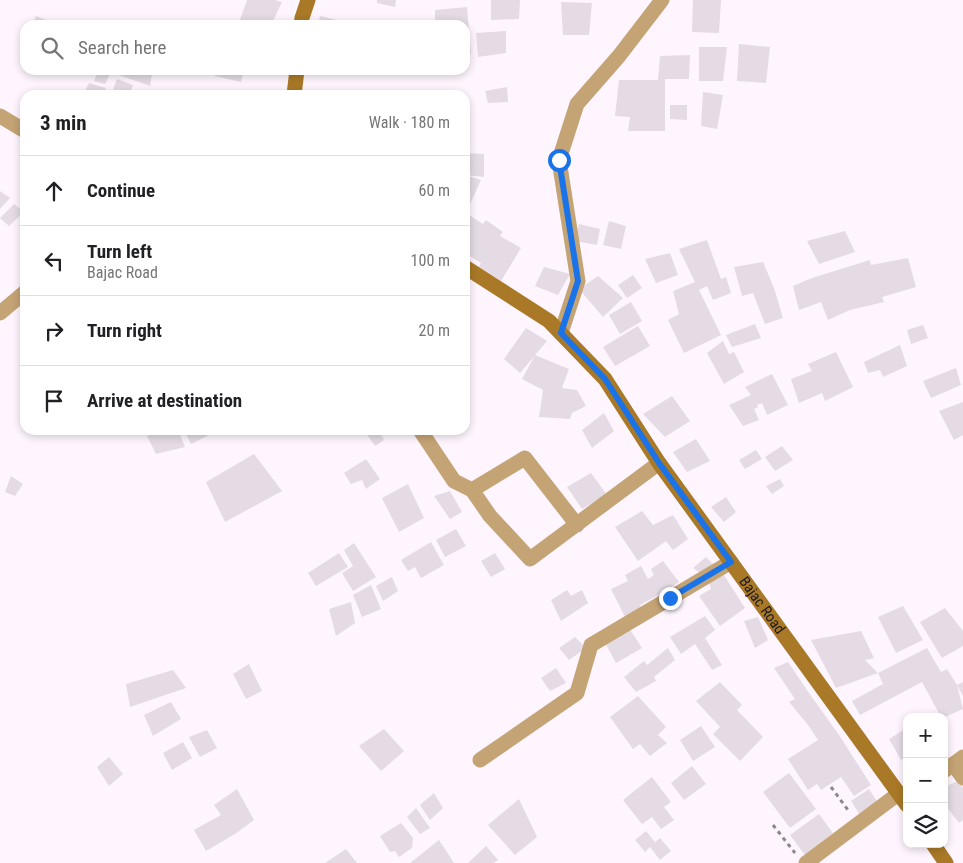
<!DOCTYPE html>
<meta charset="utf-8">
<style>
body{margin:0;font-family:"Roboto Condensed",sans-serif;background:#f6f6f6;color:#202124}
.controls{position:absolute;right:15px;bottom:15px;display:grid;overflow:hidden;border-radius:10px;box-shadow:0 2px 8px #0003}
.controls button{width:45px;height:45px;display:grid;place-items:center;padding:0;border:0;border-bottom:1px solid #e0e0e0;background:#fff;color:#202124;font:25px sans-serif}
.stop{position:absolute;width:15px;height:15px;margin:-11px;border:4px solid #1a73e8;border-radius:50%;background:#fff}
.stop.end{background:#1a73e8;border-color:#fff;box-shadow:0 1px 5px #0008}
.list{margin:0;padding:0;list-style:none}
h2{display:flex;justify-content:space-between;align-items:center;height:65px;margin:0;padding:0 20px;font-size:21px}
h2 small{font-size:16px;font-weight:400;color:#757577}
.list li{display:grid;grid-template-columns:32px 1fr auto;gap:15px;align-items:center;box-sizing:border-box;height:70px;padding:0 20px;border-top:1px solid #e0e0e0}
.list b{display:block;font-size:19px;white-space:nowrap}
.list p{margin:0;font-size:16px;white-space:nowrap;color:#757577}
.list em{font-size:16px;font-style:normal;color:#757577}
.icon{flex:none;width:28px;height:28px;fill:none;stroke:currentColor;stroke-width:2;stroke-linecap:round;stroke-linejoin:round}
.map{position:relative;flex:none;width:963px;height:863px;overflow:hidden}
.search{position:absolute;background:#fff;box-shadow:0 2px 8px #0003;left:20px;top:20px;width:450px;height:55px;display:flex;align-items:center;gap:12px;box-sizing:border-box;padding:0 18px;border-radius:15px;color:#757577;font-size:19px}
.panel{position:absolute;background:#fff;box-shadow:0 2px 8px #0003;left:20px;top:90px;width:450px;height:345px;border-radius:15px}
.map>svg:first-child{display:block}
</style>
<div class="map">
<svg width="963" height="863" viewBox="0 0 963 863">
<rect width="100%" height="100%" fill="#fef5ff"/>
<path fill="#e4dbe5" d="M247 0H275L282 2 271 25H238Z
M377 0H396L395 7 377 3Z
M491 0H520L519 19 491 20Z
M693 0H721L719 33 692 32Z
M561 2 592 3 589 35H563Z
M467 7 471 54 465 55V25H435V10Z
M36 16 60 25H32Z
M320 16 354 24V25H318Z
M506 31V53L478 57 476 33Z
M739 44 770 47 766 83 737 81Z
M699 47H727L723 81H699Z
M690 55 689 79H665V131H628L630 117 615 116 619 80H658L660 56Z
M120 70H158V75L152 74 150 86 119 75Z
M216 70H244L241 82 215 76Z
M98 71 110 74 105 84 94 81Z
M117 79 133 85 129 95H111Z
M89 83 106 88 104 95H83Z
M507 87 508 102 488 103 485 91Z
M703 92 723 95 717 129 701 126Z
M670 105H687V120L670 119Z
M466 153 484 154V177L465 175Z
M465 175 481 180 466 213 483 224 486 220 503 232 500 236 521 248 501 281 479 267 481 263 465 253Z
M0 191 10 198 0 209Z
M14 204 24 212 9 226 0 218Z
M609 221 626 226 621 249 603 245Z
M579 224 600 229 597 245 575 241Z
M845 231 855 252 819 264 807 241Z
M707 240 721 279 726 277 731 293 713 300 707 286 699 290 721 335 684 353 668 320 679 314 673 291 695 282 679 249Z
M670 253 678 275 656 283 645 259Z
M908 258 916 287 882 297 884 302 850 310 828 320 821 302 799 310 793 286 812 278 870 260 871 265Z
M763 262 774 288 783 318 765 324 753 293 742 296 734 267Z
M544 267 570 274 558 295 535 286Z
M633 275 642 288 627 298 618 285Z
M598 276 623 298 603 317 579 289Z
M631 302 642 321 620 334 609 315Z
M755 324 761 338 732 347 726 335Z
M923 325 928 338 911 344 907 330Z
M638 326 650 346 615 366 603 347Z
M526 328 547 341 520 373 504 359Z
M723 341 729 354 734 352 744 372 724 384 707 353Z
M900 345 907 366 883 377 880 370 868 373 864 362Z
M836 352 853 387 825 401 822 393 799 403 791 379 812 371 808 364Z
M535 355 569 369 562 388 577 390 586 406 572 413 570 419 539 417 543 390 522 379Z
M956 368 961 385 931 398 923 381Z
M772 374 788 405 767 415 762 403 757 405 758 407 754 409 759 420 743 426 729 405 751 395 745 387Z
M672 396 690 421 665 437 643 414Z
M963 402V435L954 440 939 411Z
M604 413 614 431 592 448 582 430Z
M161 430H178L185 447 156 454 147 436Z
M184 430H219L191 444Z
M364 430H379L384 440 375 446Z
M696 439 710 461 687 472 673 452Z
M782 446 793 460 775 471 765 457Z
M756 450 762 459 745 469 739 460Z
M254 454 282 491 225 522 206 482Z
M366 459 380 479 366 489 362 480 351 484 344 473Z
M591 473 607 495 582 509 567 487Z
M11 476 23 484 15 496 5 492Z
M780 479 784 486 772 494 766 486Z
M408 484 424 518 399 532 382 498Z
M450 491 462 512 450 519 434 496Z
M726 497 736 512 724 522 711 507Z
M642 511 653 525 673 515 688 539 673 550 666 541 638 561 615 527Z
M456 529 466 546 445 557 436 540Z
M431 542 444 565 421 578 415 567 408 571 401 560Z
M354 543 376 577 353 591 342 573 353 566 344 550Z
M339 553 348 567 316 586 308 573Z
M495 553 505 569 491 577 481 561Z
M706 557 713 564 702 574 693 568Z
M663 561 679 582 664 592 640 605 642 610 625 617 611 589 628 581 625 575 641 566 648 579 654 575 651 569Z
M724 575 745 608 720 626 699 596 711 589 709 583Z
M392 577 398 591 383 601 376 586Z
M371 585 381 609 362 617 353 595Z
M567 590 571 596 582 590 588 603 561 621 551 600Z
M351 602 355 623 336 636 329 609Z
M903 606 923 640 896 653 878 617Z
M945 608 963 631V646L942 658 920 622Z
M705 616 715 630 705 638 722 665 712 670 695 644 681 654 670 637Z
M758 617 768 640 755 648 744 621Z
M629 628 642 648 616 663 604 641Z
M861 631 874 658 865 660 878 673 836 688 811 640Z
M575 637 586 648 569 660 559 648Z
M668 648 675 660 654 677 656 681 636 692 624 677 644 661 647 665Z
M927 648 941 672 947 669 957 685 963 682V696L957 685 963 709 945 717H941L922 682 860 715 852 701 883 684 885 688 878 673Z
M788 662 809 693 839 735 871 785 854 796 841 777 821 790 817 784 808 790 788 759 818 740 808 725 789 702 795 699 774 668Z
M249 664 262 691 246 699 233 674Z
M556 668 566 683 550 691 541 678Z
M173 670 186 688 130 707 126 684Z
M720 682 742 705 737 710 763 737 740 761 713 734 720 727 696 701Z
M638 696 666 727 658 735 667 743 650 756 640 744 633 749 610 717Z
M171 702 181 719 153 736 144 715Z
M701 726 715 747 693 761 680 740Z
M907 728V756L901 760 889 739Z
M384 729 404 751 381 771 359 746Z
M207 730 217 748 200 757 189 737Z
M183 742 192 758 172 770 163 753Z
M109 757 123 774 109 786 97 767Z
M692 766 706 784 684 800 671 783Z
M789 773 816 809 790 828 763 792Z
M652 777 671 802 664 807 674 820 661 829 652 817 642 824 623 800Z
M958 781 963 788V820L959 823 944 803V787Z
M237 789 254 820 235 834 206 851 194 830 221 815 214 805Z
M869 789 878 803 860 815 851 801Z
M434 793 443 808 430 820 420 805Z
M519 799 537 837 515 855 488 825Z
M416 808 430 828 420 834 407 817Z
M819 814 833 833 805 855 790 835Z
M401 823 413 838 412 848 399 857 395 851 390 852 380 836Z
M646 831 655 842 660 838 671 851 660 860 650 847 645 852 635 840Z
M439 840 454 863H410Z
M486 846 498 860 493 863H468Z
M346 849 357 863H325Z"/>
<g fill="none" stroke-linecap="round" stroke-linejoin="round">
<path stroke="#8d878e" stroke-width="3" stroke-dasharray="4 4" stroke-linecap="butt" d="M831 787 848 810
M773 825 795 853"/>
<path stroke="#c4a374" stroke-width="15" d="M0 116 25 131
M0 313 25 292
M561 333 578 281 559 160 577 104 619 56 662 0
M420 430 454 481 472 490 490 516 530 559 659 463
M472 490 525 458 577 525
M480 760 577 693 591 645 731 562
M953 764 963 778
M944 771 963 757
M806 863 898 794"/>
<g stroke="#a97927" stroke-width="15">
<path d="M301 25 302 18 308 0"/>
<path d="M294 95 297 70"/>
<path id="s1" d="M465 267 549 321 605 379 659 463 907 805"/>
<path d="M933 844 946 863"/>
</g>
</g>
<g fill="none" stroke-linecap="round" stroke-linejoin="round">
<path stroke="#1a73e8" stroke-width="6" d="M559 160 578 281 561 333 605 379 659 463 731 562 670 598"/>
</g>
<g text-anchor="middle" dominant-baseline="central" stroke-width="4.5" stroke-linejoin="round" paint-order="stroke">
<g font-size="15" fill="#1e1a1e" stroke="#fff">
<text stroke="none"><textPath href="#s1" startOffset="456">Bajac Road</textPath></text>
</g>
</g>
</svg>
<div class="controls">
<button>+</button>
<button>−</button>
<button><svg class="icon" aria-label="layers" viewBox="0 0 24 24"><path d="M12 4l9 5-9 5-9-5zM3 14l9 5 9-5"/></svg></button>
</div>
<div class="stop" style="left:559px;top:160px"></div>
<div class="stop end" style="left:670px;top:598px"></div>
<div class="search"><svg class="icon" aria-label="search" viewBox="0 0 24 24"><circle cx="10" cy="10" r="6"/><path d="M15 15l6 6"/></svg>Search here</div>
<section class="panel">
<h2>3 min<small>Walk · 180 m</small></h2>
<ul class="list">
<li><svg class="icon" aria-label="ahead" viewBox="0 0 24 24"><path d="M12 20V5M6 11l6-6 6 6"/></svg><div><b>Continue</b></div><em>60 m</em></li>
<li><svg class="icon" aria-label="left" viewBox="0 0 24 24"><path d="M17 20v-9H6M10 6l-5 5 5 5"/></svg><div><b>Turn left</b><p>Bajac Road</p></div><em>100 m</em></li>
<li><svg class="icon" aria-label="right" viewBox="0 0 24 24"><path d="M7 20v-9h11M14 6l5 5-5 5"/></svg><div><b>Turn right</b></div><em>20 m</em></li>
<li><svg class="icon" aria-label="arrive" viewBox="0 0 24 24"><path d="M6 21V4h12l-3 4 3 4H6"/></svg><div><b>Arrive at destination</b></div></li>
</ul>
</section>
</div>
